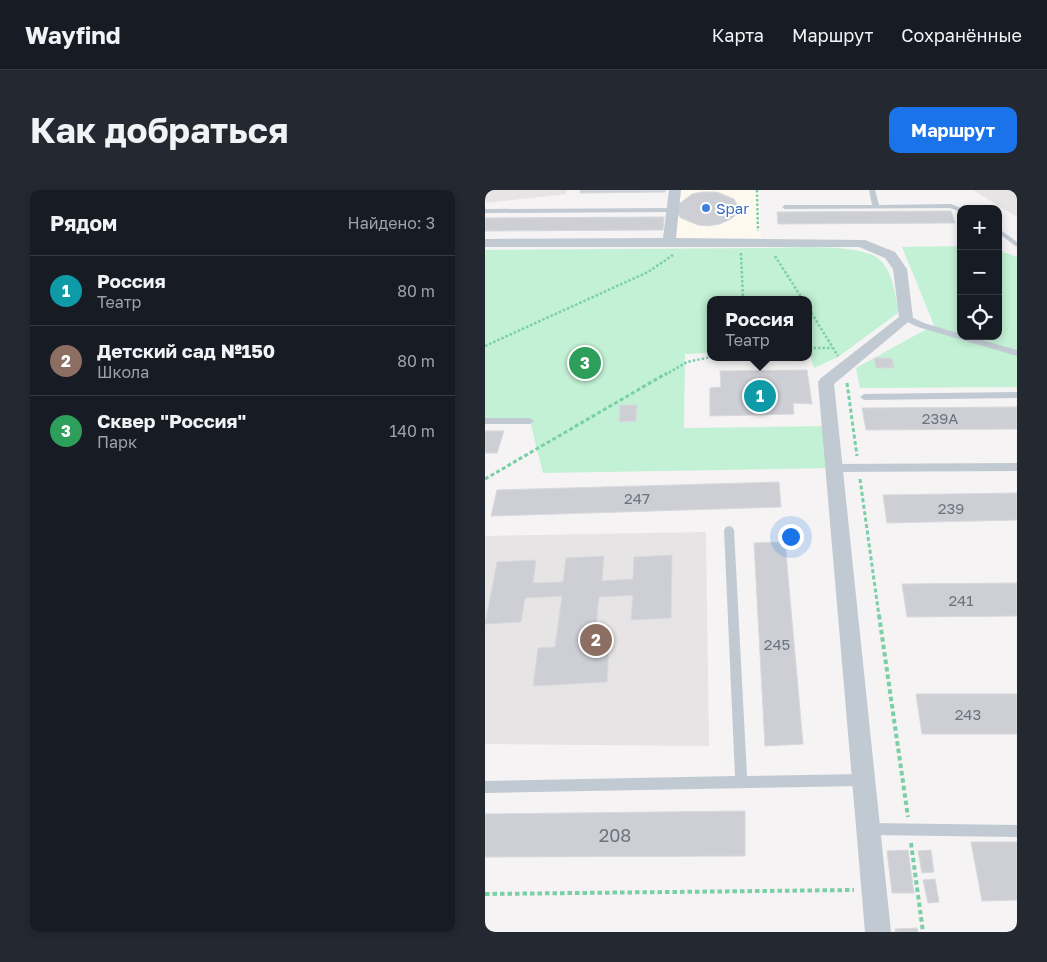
<!DOCTYPE html>
<html lang="ru">
<meta charset="utf-8">
<style>
body{margin:0;font-family:"Golos Text",sans-serif;background:#242831;color:#f1f3f6}
.controls{position:absolute;right:15px;top:15px;display:grid;overflow:hidden;border-radius:10px;box-shadow:0 2px 8px #0003}
.controls button{width:45px;height:45px;display:grid;place-items:center;padding:0;border:0;border-bottom:1px solid #363941;background:#171b24;color:#f1f3f6;font:25px sans-serif}
.you{position:absolute;left:305px;top:346px;width:18px;height:18px;margin:-12px;border:4px solid #fff;border-radius:50%;background:#1a73e8;box-shadow:0 0 0 8px #1a73e833}
.badge{display:grid;place-items:center;width:32px;height:32px;border-radius:50%;background:#1a73e8;color:#fff;font-size:16px;font-weight:700}
.pin{position:absolute;translate:-50% -50%;border:2px solid #fff;box-shadow:0 1px 5px #0006}
.popup{position:absolute;left:222px;top:106px;width:105px;height:65px;box-sizing:border-box;display:grid;place-content:center;border-radius:10px;background:#171b24;filter:drop-shadow(0 1px 4px #0005);font-size:16px;white-space:nowrap;color:#9ea1a6}
.popup b{font-size:19px;color:#f1f3f6}
.popup::after{content:'';position:absolute;left:50%;top:100%;margin-left:-10px;border:10px solid transparent;border-top-color:#171b24}
.list{margin:0;padding:0;list-style:none}
h2{display:flex;justify-content:space-between;align-items:center;height:65px;margin:0;padding:0 20px;font-size:21px}
h2 small{font-size:16px;font-weight:400;color:#9ea1a6}
.list li{display:grid;grid-template-columns:32px 1fr auto;gap:15px;align-items:center;box-sizing:border-box;height:70px;padding:0 20px;border-top:1px solid #363941}
.list b{display:block;font-size:19px;white-space:nowrap}
.list p{margin:0;font-size:16px;white-space:nowrap;color:#9ea1a6}
.list em{font-size:16px;font-style:normal;color:#9ea1a6}
.icon{flex:none;width:28px;height:28px;fill:none;stroke:currentColor;stroke-width:2;stroke-linecap:round;stroke-linejoin:round}
.map{position:relative;flex:none;width:532px;height:742px;overflow:hidden;border-radius:10px}
header{display:flex;align-items:center;gap:30px;box-sizing:border-box;height:70px;padding:0 25px;background:#171b24;border-bottom:1px solid #363941}
header strong{font-size:24px}
nav{display:flex;gap:28px;margin-inline-start:auto;font-size:18px}
.intro{display:flex;align-items:center;justify-content:space-between;box-sizing:border-box;height:120px;padding:0 30px}
h1{margin:0;font-size:35px}
.button{padding:12px 22px;border-radius:10px;background:#1a73e8;color:#fff;font-size:18px;font-weight:700}
main{display:flex;gap:30px;padding:0 30px}
aside{flex:1;background:#171b24;border-radius:10px;box-shadow:0 2px 8px #0003}
.map>svg:first-child{display:block}
</style>
<header>
<strong>Wayfind</strong>
<nav><a>Карта</a><a>Маршрут</a><a>Сохранённые</a></nav>
</header>
<div class="intro"><h1>Как добраться</h1><a class="button">Маршрут</a></div>
<main>
<aside>
<h2>Рядом<small>Найдено: 3</small></h2>
<ul class="list">
<li><span class="badge" style="background:#0f9aa8">1</span><div><b>Россия</b><p>Театр</p></div><em>80 m</em></li>
<li><span class="badge" style="background:#8d6e63">2</span><div><b>Детский сад №150</b><p>Школа</p></div><em>80 m</em></li>
<li><span class="badge" style="background:#2e9e5b">3</span><div><b>Сквер &quot;Россия&quot;</b><p>Парк</p></div><em>140 m</em></li>
</ul>
</aside>
<div class="map">
<svg width="532" height="742" viewBox="0 0 532 742">
<rect width="100%" height="100%" fill="#f5f3f3"/>
<path fill="#fdf9ef" d="M186 0H274L276 48 180 49Z"/>
<path fill="#e6e4e5" d="M0 0H82L81 4 1 13Z
M488 0H532V27Z
M221 342 224 556 0 554V346Z"/>
<path fill="#c3f1d5" d="M476 56V146H513V60L532 67V197L375 198 371 178 449 135 417 57Z
M286 58C310 58 380 53 396 71 408 83 410 105 414 122L353 167 329 178 324 163V110H226V163L200 164 199 238 345 236 349 278 58 283 45 231H0V60Z"/>
<path fill="#cdcfd5" stroke="#d7d9de" d="M95 0H181L180 2 95 3Z
M217 2H232L249 9 254 18 252 24 246 29 235 34 224 36 213 35 196 28 192 23 194 14 207 4Z
M466 21 470 33 293 34 292 22Z
M179 27 178 40 0 41V28Z
M389 168H407L409 178H391Z
M322 180 327 214 308 213 309 224 225 226V198L236 197 235 181Z
M135 215H152L151 231 134 232Z
M532 217V239L381 240 377 218Z
M0 241H19L12 263H0Z
M294 292 296 317 6 326 12 300Z
M532 303V330L402 333 398 305Z
M300 352 318 554 280 556 269 353Z
M187 365 186 428 146 430 148 405 114 407 109 456H124L122 492 48 496 53 458 70 457 77 406 40 408 36 432 0 434 12 372 51 370 48 393 78 392 81 368 119 366 117 391 148 389 149 367Z
M532 393V426L422 427 417 394Z
M431 504H532V544H437Z
M260 621V666L0 667V624Z
M486 652H532V710L497 711Z
M423 660 429 703H407L402 661Z
M446 660 449 682 437 683 433 661Z
M450 689 454 712 443 713 438 690Z
M432 738 433 742H410V739Z"/>
<g fill="none" stroke-linecap="round" stroke-linejoin="round">
<path stroke="#7ad0a6" stroke-width="2.5" stroke-dasharray="2.5 2" stroke-linecap="butt" d="M272 0 273 41
M256 63 258 110
M290 66 318 110
M324 119 353 166
M0 156 163 82 188 65
M324 158H347
M180 185 202 172 226 167"/>
<path stroke="#7ad0a6" stroke-width="3" stroke-dasharray="4 2.5" stroke-linecap="butt" d="M362 193 372 266
M0 289 182 183
M375 289 394 426"/>
<path stroke="#7ad0a6" stroke-width="4" stroke-dasharray="4.5 3" stroke-linecap="butt" d="M394 425 423 627
M426 653 438 742
M0 704 369 700"/>
<path fill="#c1cad2" fill-rule="evenodd" d="M384 0H390L394 15 466 14 478 19H476V22L465 18 300 19 297 17 300 15H387Z
M0 19 188 18 191 20 188 22 0 23Z
M513 38 532 52V57L513 43Z
M418 126H424L439 133 476 144V146H483L532 160V166L433 137 418 130Z
M532 202V208L379 210 375 207 379 204Z
M0 228H45L49 231 45 234H0Z
M532 273V281L349 282 344 278 349 274Z
M244 336 247 337 249 340 262 586 377 584 381 586 383 590 381 594 377 596 0 603V591L250 586 239 340 241 337Z
M385 633 532 635V647L385 645 380 644 379 639 380 634Z"/>
<path fill="#c1cad2" fill-rule="evenodd" d="M184 0H196L191 48 380 50 410 62 422 79 428 128 349 194 406 742H380L333 192 336 188 414 127 408 79 400 68 374 57H0V49L178 48Z"/>
</g>
<circle fill="#3f7fe0" stroke="#fff" stroke-width="2" cx="221" cy="18" r="5"/>
<g text-anchor="middle" dominant-baseline="central" stroke-width="4" stroke-linejoin="round" paint-order="stroke">
<g font-size="15" fill="#366cbe" stroke="#fff" text-anchor="start">
<text x="231" y="18">Spar</text>
</g>
<g font-size="15" fill="#6b747e">
<text x="455" y="228">239А</text>
<text x="152" y="308">247</text>
<text x="466" y="318">239</text>
<text x="476" y="410">241</text>
<text x="292" y="454">245</text>
<text x="483" y="524">243</text>
</g>
<g font-size="18" fill="#6b747e">
<text x="130" y="645">208</text>
</g>
</g>
</svg>
<div class="controls">
<button>+</button>
<button>−</button>
<button><svg class="icon" aria-label="locate" viewBox="0 0 24 24"><circle cx="12" cy="12" r="6"/><path d="M12 2v4M12 18v4M2 12h4M18 12h4"/></svg></button>
</div>
<div class="you"></div>
<div class="pin badge" style="left:275px;top:206px;background:#0f9aa8">1</div>
<div class="popup"><b>Россия</b>Театр</div>
<div class="pin badge" style="left:111px;top:450px;background:#8d6e63">2</div>
<div class="pin badge" style="left:100px;top:173px;background:#2e9e5b">3</div>
</div>
</main>
